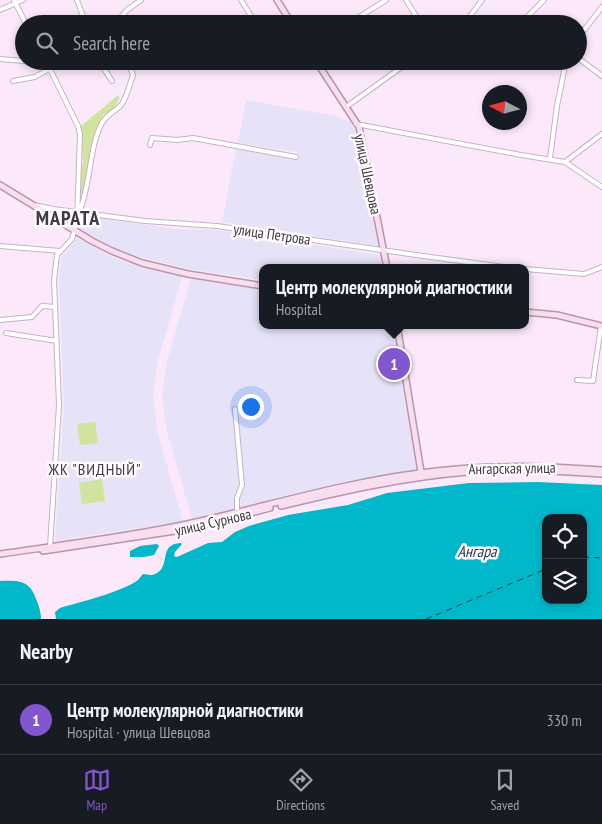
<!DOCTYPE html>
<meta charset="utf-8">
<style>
body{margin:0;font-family:"PT Sans Narrow",sans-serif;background:#242831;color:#f1f3f6}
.controls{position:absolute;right:15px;bottom:15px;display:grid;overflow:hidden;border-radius:10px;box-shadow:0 2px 8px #0003}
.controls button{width:45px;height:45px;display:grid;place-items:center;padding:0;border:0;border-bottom:1px solid #363941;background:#171b24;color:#f1f3f6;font:25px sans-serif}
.compass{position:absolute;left:482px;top:85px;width:45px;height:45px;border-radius:50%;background:#171b24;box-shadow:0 2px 8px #0003;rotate:276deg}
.you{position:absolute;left:250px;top:406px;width:18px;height:18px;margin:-12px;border:4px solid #fff;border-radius:50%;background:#1a73e8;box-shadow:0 0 0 8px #1a73e833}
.badge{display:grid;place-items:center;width:32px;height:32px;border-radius:50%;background:#8156cf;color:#fff;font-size:16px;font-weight:700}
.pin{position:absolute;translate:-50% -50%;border:2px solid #fff;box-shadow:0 1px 5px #0006}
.popup{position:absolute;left:259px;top:264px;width:270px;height:65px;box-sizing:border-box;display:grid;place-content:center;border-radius:10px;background:#171b24;filter:drop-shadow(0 1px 4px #0005);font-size:16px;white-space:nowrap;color:#9ea1a6}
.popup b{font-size:19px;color:#f1f3f6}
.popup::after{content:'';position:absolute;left:50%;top:100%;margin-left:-10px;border:10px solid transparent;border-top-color:#171b24}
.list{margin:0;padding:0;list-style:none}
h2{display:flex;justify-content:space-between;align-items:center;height:65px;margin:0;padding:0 20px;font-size:21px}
h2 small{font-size:16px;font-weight:400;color:#9ea1a6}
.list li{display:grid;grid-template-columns:32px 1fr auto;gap:15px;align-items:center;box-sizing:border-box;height:70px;padding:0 20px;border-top:1px solid #363941}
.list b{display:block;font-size:19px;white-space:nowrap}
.list p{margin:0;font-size:16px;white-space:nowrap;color:#9ea1a6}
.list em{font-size:16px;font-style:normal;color:#9ea1a6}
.icon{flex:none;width:28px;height:28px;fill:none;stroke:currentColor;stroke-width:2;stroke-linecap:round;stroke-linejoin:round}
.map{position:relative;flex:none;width:602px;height:619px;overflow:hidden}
.search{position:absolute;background:#171b24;box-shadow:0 2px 8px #0003;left:15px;right:15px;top:15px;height:55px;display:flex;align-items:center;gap:12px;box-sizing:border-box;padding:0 18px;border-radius:28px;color:#9ea1a6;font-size:19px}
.sheet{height:135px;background:#171b24}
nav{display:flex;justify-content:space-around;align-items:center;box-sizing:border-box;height:70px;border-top:1px solid #363941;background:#171b24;font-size:14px;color:#9ea1a6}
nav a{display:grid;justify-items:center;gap:2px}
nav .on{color:#8156cf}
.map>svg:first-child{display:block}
</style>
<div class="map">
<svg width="602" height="619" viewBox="0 0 602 619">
<rect width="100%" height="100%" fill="#fbe8fb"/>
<path fill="#e6e2f8" d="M246 100 336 116 350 122 358 140 378 246 222 222 236 149 297 160 300 158 297 152 238 143Z
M83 216 175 229 216 230 380 255 382 268H263V280L189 269 144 258 113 247 80 229Z
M77 238 110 256 141 267 182 277 158 360 153 396 158 434 183 521 55 541 64 405 59 280 61 257 71 247Z
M191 279 263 290V325H391L417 471 349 482 192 519 167 432 162 395 167 362Z"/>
<path fill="#d0e49e" d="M117 96 120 97 115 107 103 115 94 135 84 193 79 192V175L83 163 81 126Z
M95 422 98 443 80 445 77 424Z
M102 479 105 501 82 504 79 483Z"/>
<path fill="#00b8c9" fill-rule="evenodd" d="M538 482 602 485V619H56L55 612 60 608C80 602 122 592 138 580 140 578 141 576 143 574 147 574 151 576 155 574 172 567 157 544 181 543L182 544 175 552 174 556 177 557 208 543 222 542 235 532 249 526 288 515 348 505 387 493 469 483ZM546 518H583V600H546Z
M157 544 159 546 154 555 144 557H130V551L140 546Z
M0 581C18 580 30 580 36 599 39 606 41 612 41 619H0Z"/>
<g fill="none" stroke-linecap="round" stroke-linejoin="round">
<path stroke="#243c40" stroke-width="1" stroke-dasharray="6 5" stroke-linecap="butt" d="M583 557 602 558
M426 619 546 569"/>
<g stroke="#c5b3c5" stroke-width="6">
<path id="minor" d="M14 0 26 24
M77 0 86 24
M241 0 256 24
M406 0 421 24
M0 10 23 0
M115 24 127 10 141 0
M348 24 386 0
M464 24 482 0
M520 24 544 0
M578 38 602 7
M578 58 602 76
M0 59 47 63 51 61
M46 61 78 126 80 134 77 221 72 239 57 255 54 280 59 405 50 547
M99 61 112 81
M281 61 284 66
M13 81 35 77 49 69
M346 107 410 61
M356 124 521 155 565 162 602 187
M150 145 152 138 177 140 193 138 296 157
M550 158 557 106 566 61
M565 162 602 134
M34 205 53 209 145 221 217 226 416 255 512 268
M80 210C91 183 89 147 102 123 107 114 116 111 122 104 127 96 130 84 133 75L128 61
M0 246 60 251
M525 269 584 274 602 267
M0 320 32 317 42 306 55 307
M6 333 57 341
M577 380 593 381 601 326
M235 409 242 485 237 498V513"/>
</g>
<g stroke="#b696ab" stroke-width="8">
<path id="major" d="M277 0 292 24
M316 61 359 127 387 268
M0 185 92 241 112 251 142 263 188 274 263 286
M525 312 557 315 602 326
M397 325 421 472
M281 506C343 491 405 477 468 472 513 469 558 471 602 474
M43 551 188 529 270 508
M0 554C62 545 126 537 187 524 265 507 341 483 420 473 480 464 542 466 602 470"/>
</g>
<use href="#minor" stroke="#fff" stroke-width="4"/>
<use href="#major" stroke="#f9deef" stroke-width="5"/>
</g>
<g text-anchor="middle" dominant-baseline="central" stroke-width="5" stroke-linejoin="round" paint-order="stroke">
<g font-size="15" fill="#423a42" stroke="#fffbff">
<text transform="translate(368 174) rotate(78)">улица Шевцова</text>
<text transform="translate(272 234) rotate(8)">улица Петрова</text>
<text transform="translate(512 468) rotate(-1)">Ангарская улица</text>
<text transform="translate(213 522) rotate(-13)">улица Сурнова</text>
</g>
<g font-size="16" letter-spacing="1" fill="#423a42" stroke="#fffbff">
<text x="95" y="469">ЖК "ВИДНЫЙ"</text>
</g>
<g font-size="16" font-style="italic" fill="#243c40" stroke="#fffbff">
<text x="477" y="551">Ангара</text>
</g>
<g font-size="20" font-weight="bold" letter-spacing="1" fill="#423a42" stroke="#fffbff">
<text x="68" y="218">МАРАТА</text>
</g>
</g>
</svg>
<div class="controls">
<button><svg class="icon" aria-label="locate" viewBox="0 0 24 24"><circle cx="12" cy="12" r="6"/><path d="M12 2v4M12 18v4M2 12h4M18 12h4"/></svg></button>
<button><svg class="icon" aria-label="layers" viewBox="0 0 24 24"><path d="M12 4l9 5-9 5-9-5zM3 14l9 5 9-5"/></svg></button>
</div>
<svg class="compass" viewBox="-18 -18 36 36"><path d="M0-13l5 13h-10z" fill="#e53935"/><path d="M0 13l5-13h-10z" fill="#9ea1a6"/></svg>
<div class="you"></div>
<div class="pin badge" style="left:394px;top:364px">1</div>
<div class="popup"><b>Центр молекулярной диагностики</b>Hospital</div>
<div class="search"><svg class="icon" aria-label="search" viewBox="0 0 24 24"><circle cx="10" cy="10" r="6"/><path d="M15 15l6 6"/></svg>Search here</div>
</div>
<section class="sheet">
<h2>Nearby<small></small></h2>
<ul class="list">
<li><span class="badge">1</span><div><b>Центр молекулярной диагностики</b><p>Hospital · улица Шевцова</p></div><em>330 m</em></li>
</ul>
</section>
<nav>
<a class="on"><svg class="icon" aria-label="map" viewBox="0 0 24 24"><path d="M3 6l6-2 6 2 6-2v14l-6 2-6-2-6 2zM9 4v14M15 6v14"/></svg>Map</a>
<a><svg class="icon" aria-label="directions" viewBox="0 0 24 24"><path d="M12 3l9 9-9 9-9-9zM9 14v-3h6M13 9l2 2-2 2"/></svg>Directions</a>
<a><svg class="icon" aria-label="saved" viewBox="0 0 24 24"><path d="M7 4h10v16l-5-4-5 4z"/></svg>Saved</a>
</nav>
